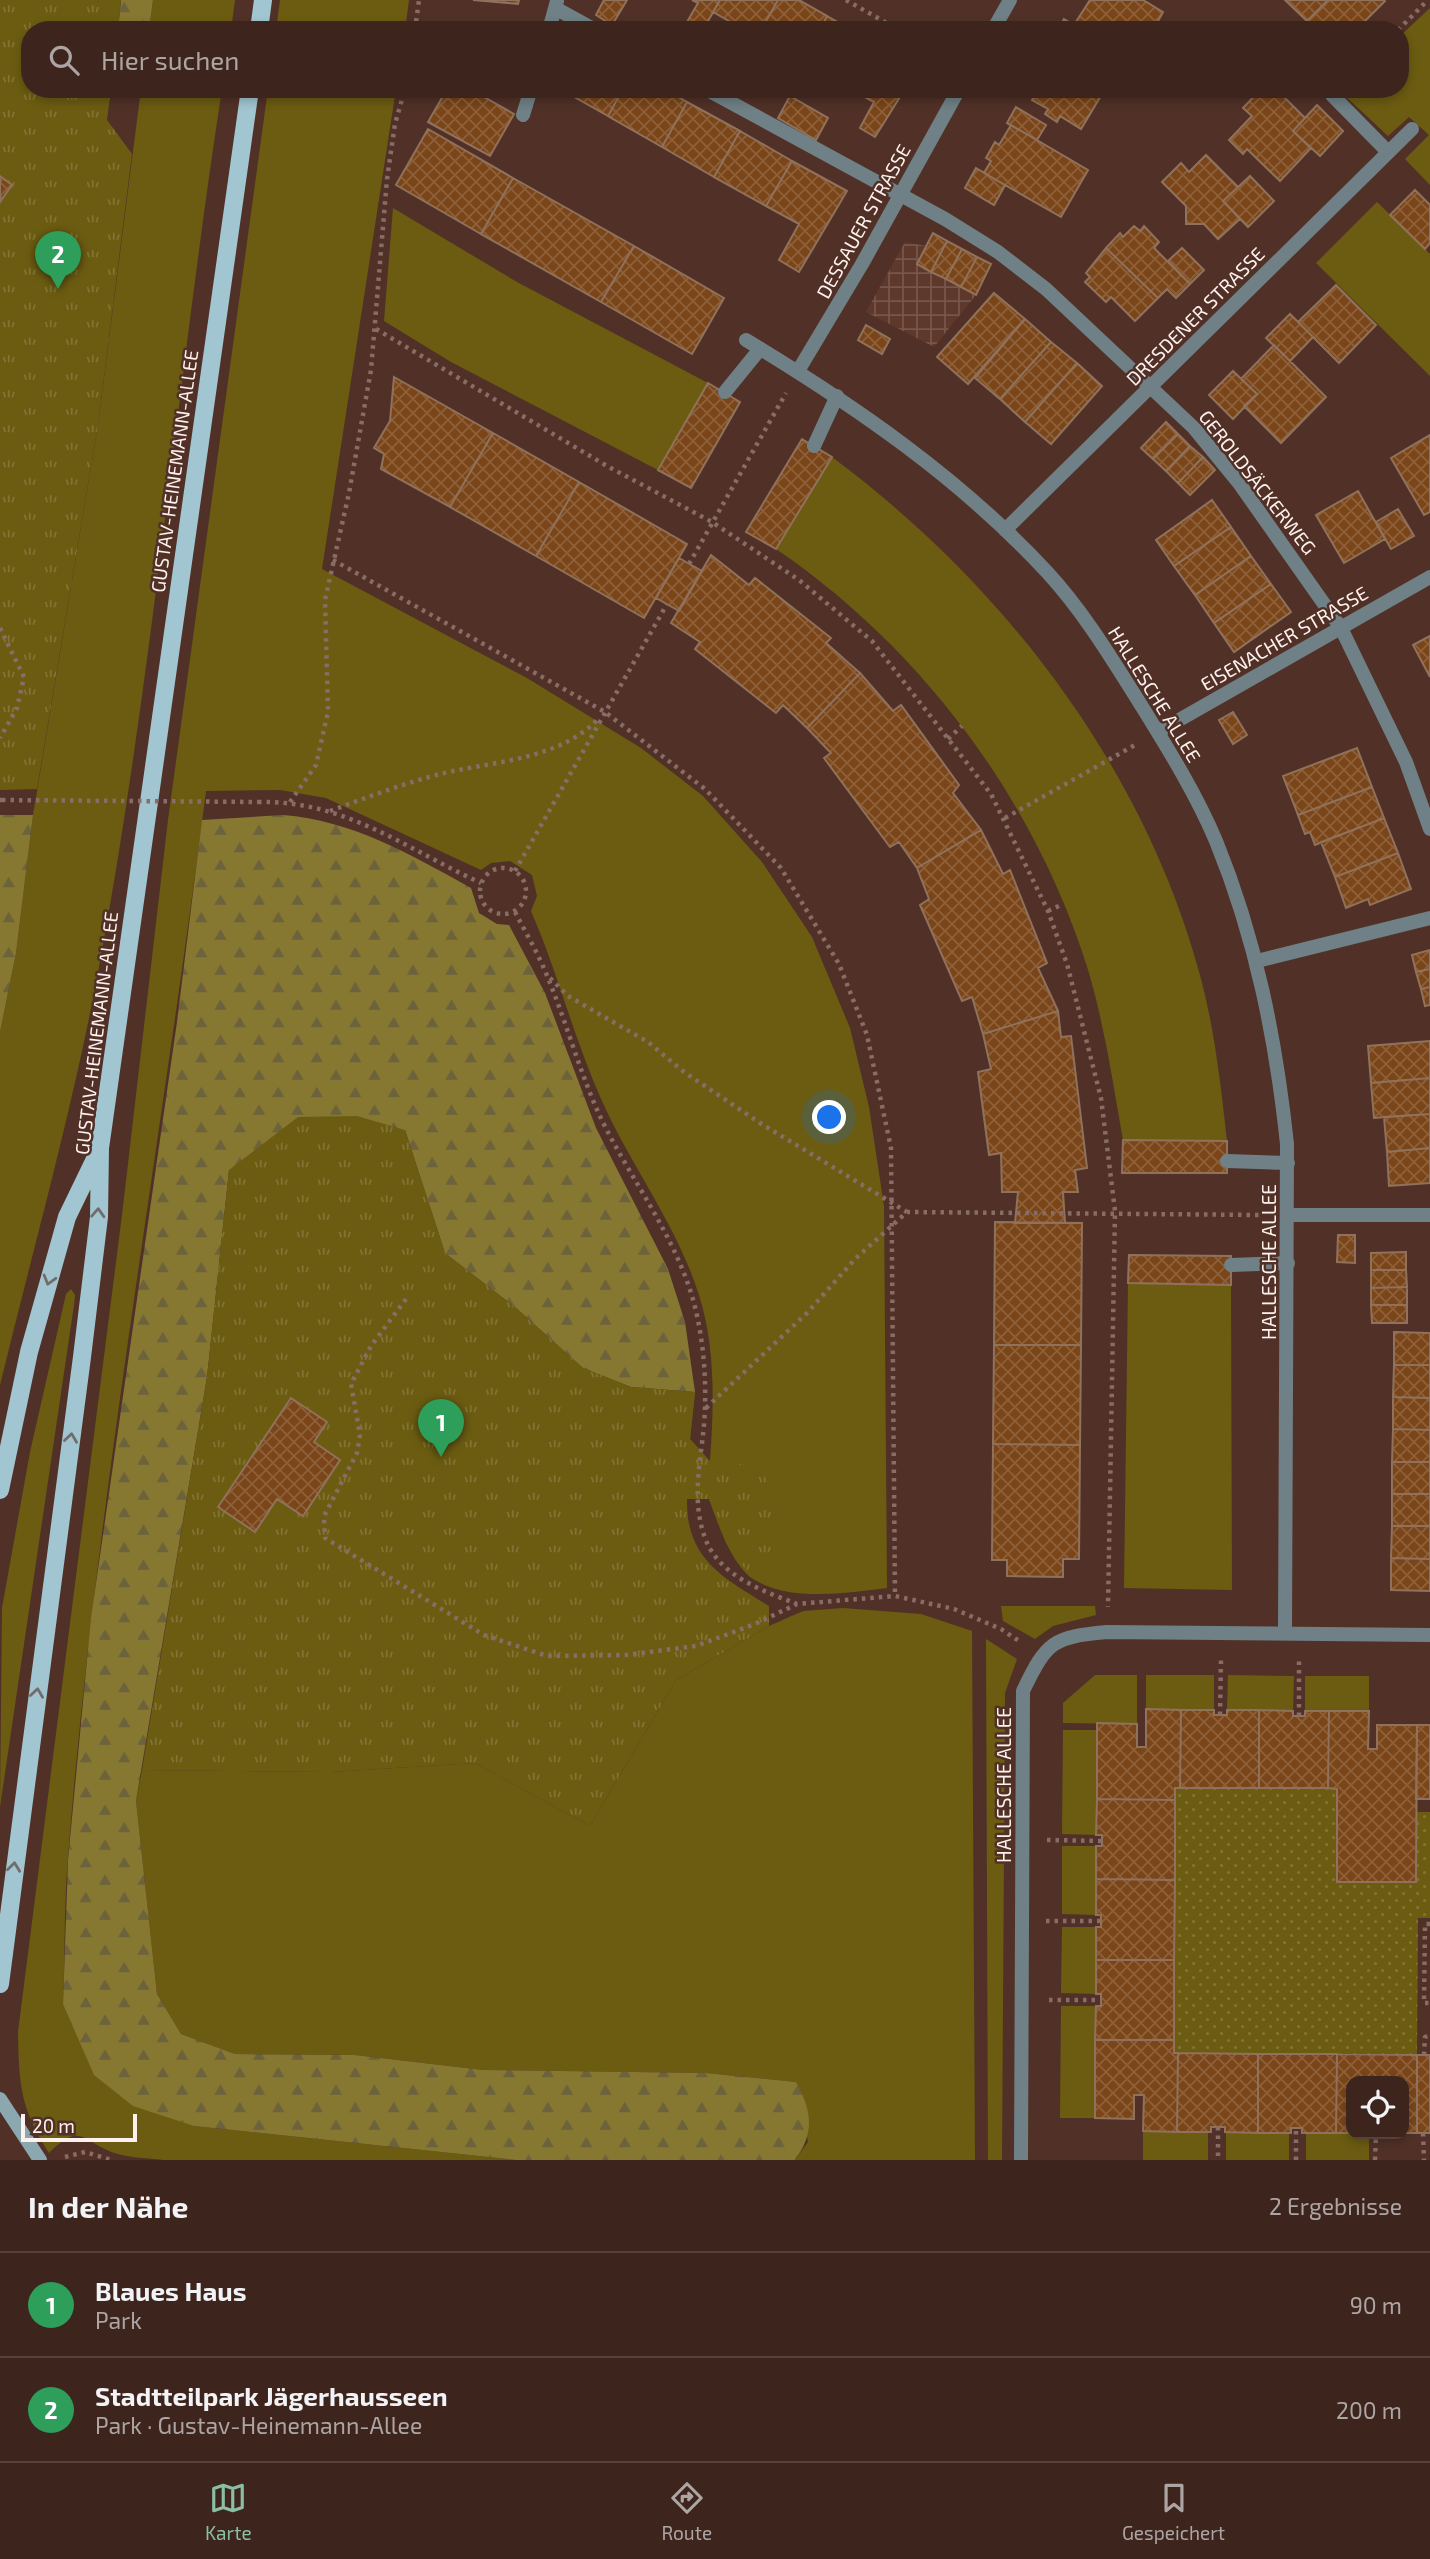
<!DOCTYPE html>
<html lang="de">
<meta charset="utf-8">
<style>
body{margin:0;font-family:"Exo 2",sans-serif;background:#48312a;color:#f1f3f6}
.controls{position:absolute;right:21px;bottom:21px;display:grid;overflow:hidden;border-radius:14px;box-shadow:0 4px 10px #0003}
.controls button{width:63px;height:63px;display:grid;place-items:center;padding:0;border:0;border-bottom:2px solid #56423b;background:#3d251d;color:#f1f3f6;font:35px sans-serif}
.scale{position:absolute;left:21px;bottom:18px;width:116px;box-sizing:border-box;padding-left:7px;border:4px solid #fff2ee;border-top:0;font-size:19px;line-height:24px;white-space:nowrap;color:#fff2ee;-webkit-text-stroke:5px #513127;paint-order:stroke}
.you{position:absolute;left:830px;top:1118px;width:24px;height:24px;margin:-18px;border:5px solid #fff;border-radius:50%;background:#1a73e8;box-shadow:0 0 0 10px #1a73e833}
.badge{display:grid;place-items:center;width:46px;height:46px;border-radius:50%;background:#8abfa5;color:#fff;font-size:23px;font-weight:700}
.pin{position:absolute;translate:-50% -58px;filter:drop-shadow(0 2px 4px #0008)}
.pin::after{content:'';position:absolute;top:37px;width:24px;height:21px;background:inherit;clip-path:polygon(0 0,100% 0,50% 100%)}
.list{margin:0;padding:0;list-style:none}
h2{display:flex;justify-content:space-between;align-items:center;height:91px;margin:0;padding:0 28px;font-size:30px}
h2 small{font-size:23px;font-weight:400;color:#ada5a4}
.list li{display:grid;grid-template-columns:46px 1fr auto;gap:21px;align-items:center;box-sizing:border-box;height:105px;padding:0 28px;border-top:2px solid #56423b}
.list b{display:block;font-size:26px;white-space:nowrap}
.list p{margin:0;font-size:23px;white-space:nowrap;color:#ada5a4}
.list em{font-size:23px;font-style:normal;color:#ada5a4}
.icon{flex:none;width:38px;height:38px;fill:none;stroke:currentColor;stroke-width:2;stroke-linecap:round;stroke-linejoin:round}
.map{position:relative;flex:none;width:1430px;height:2160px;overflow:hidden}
.search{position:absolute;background:#3d251d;box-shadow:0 4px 10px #0003;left:21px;right:21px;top:21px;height:77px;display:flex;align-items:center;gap:18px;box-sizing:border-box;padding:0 24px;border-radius:28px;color:#ada5a4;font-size:26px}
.sheet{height:301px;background:#3d251d}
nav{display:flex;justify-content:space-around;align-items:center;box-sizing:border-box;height:98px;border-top:2px solid #56423b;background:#3d251d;font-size:19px;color:#ada5a4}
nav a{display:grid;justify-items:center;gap:4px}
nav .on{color:#8abfa5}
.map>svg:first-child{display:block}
</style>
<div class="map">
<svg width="1430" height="2160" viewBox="0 0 1430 2160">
<defs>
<pattern id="industrial-grid" width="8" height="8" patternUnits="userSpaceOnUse" patternTransform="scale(1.75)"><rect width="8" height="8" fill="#5f382c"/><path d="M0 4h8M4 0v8" fill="none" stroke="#77554b"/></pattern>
<pattern id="forest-firs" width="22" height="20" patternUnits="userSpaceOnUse" patternTransform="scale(1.75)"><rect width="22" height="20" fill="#867731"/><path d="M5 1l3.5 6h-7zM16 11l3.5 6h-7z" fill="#6c623b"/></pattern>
<pattern id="park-tufts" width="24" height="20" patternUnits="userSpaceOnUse" patternTransform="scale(1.75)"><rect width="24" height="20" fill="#6b5c11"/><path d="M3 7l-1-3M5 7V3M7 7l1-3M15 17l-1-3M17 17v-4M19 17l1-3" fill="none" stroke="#817434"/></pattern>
<pattern id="garden-dots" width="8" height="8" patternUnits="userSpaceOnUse" patternTransform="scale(1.75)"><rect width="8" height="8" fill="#6b5c11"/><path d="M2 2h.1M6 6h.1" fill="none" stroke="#817434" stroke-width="1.8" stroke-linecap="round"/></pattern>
<pattern id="building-cross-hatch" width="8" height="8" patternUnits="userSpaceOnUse" patternTransform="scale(1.75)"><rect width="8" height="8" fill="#7a4518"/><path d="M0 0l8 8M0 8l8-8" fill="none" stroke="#8e603a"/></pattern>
</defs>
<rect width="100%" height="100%" fill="#513127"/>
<path fill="url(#industrial-grid)" d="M933 233 991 264 976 295 934 347 866 312 905 242 926 246Z"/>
<path fill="#6b5c11" d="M153 0H235L231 30H149Z
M280 0H409L405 30H276Z
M1430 8V185L1405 159 1429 135 1409 117 1388 136 1341 92 1344 89H1400V36Z
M141 89H222C177 381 153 676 99 967 73 1108 34 1245 0 1385V1032L16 953 33 815 98 425Z
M268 89H396L322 569 527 678 641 748 703 796 762 862 812 937 850 1028 869 1107 884 1206 887 1588C846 1593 789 1602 753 1579 731 1564 718 1523 709 1499L684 1498 559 1408 695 1392 690 1439 710 1461C714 1405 716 1346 698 1292 676 1224 631 1166 602 1101 574 1039 558 973 531 911L537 896 532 875 510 861 491 863 481 870 326 798 280 790 206 791C161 1146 96 1499 68 1857 64 1905 65 1955 63 2004L194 2126 516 2160H163C148 2158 132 2158 118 2154 83 2144 82 2119 49 2153 20 2108 19 2084 18 2032L122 1215 168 820Z
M1377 202 1430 254V376L1316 263Z
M393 208 517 282 708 383 658 470 451 362 384 321Z
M832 457C1005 586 1145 768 1201 979 1215 1032 1221 1087 1227 1141L1123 1140C1113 1084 1105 1028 1089 973 1037 803 923 649 776 549Z
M1128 1283 1231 1285 1232 1590 1124 1588Z
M71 1289 75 1295 74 1305 0 1807 2 1608 30 1452 66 1294Z
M1001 1606H1095L1096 1615 1053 1626 1035 1639 1003 1621Z
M843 1608 921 1614 972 1631 975 2160H795L808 2142 796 2082 706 2073 483 2070 355 2055 235 2054 181 2034 157 1994 136 1801 142 1770 330 1772 475 1763 590 1826 676 1680 769 1626 803 1611Z
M986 1639 1017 1659 1005 1693 1002 2160H988Z
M1095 1675H1137V1724L1063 1723V1703Z
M1146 1675H1214V1710L1146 1709Z
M1228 1675 1294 1676 1293 1711 1227 1710Z
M1305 1676H1369V1711H1305Z
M1063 1730H1097L1096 1835 1062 1834Z
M1062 1846H1096V1915L1062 1914Z
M1062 1927H1096V1994L1061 1993Z
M1061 2006H1096L1095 2118H1060Z
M1143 2131 1208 2132V2160H1143Z
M1226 2132 1289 2133V2160H1226Z
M1306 2133 1369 2134V2160H1306Z"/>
<path fill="url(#forest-firs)" d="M121 0H153L149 30H118Z
M0 815H33L16 953 0 1032Z
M283 815C351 820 412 855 471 888L479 913 497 924 509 925 545 993 596 1128 668 1269 685 1322 695 1392 631 1387 583 1368 516 1308 445 1253 405 1130 229 1170 207 1377 136 1801 157 1994 181 2034 235 2054 355 2055 483 2070 706 2073 796 2082C812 2111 815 2132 795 2160H516L194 2126 133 2106 94 2075 63 2004 68 1860 91 1618 177 1022 202 820Z"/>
<path fill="url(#park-tufts)" d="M0 0H121L118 30H30V89H111L107 120 132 154 98 425 37 789 0 790Z
M357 1116 405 1130 445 1253 516 1308 583 1368 631 1387 695 1392 690 1439 710 1462C723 1462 742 1462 754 1468 763 1472 767 1480 771 1488 788 1519 773 1553 752 1578L726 1543 709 1499H687C686 1559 722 1577 769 1606V1626L676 1680 590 1826 475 1763 330 1772 142 1770 207 1377 229 1170 298 1117Z"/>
<path fill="url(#garden-dots)" d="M1175 1788 1337 1789V1882H1416V1812H1430V1918H1418L1417 2055 1174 2053Z"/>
<path fill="url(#building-cross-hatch)" stroke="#90725c" stroke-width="2" d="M473 0H519L518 4Z
M604 0H627L612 25 596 15Z
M692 0H720L703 30 683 29 698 3Z
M720 0H778L761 30H745L713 12Z
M778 0H799L827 16 820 30H761Z
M1090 0H1143L1163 12 1153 30H1082L1074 25Z
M1285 0H1328L1307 21Z
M1328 0H1384L1385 1 1356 30H1315L1307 21Z
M827 16 852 30H820Z
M1064 19 1074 25 1082 30H1058Z
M447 89H470L514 114 490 156 428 122Z
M560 89H623L608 116Z
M623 89H665L687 102 662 147 608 116Z
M850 89H905L875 137 860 128 874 102Z
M1038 89H1105L1081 129 1060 116 1057 122 1045 114 1048 109 1032 100Z
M1261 89H1276L1305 118 1293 131 1311 148 1280 181 1247 149 1243 154 1229 140 1252 116 1243 108Z
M790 96 828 118 816 140 778 118Z
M687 102 740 131 714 177 662 147Z
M1317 105 1343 131 1320 156 1293 131Z
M1016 107 1046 125 1037 140 1007 123Z
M1011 125 1088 170 1061 217 984 173 991 161 986 158 995 142 999 145Z
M428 129 513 178 481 234 396 185Z
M740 131 792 161 766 206 714 177Z
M1206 155 1238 187 1223 201 1240 219 1218 239 1204 224H1186V206L1162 182 1181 163 1189 172Z
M792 161 847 191 799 272 779 260 799 224 766 206Z
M976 168 1005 185 994 205 965 188Z
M0 176 12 185 0 202Z
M1250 176 1274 201 1248 227 1223 201Z
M513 178 634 246 601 302 481 234Z
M1415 190 1430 205V243L1425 249 1390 215Z
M1134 226 1140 231 1144 226 1159 242 1154 248 1190 284 1176 298 1167 289 1158 298 1106 248 1120 233 1123 237Z
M933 233 947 241 931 272 917 264Z
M947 241 962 249 946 279 931 272Z
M634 246 724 298 692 354 601 302Z
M1106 248 1158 298 1135 321 1111 297 1106 302 1085 282 1090 277 1086 273Z
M1182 248 1204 270 1190 284 1168 261Z
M962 249 977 257 961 287 946 279Z
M977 257 991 264 976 295 961 287Z
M1336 285 1376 325 1339 363 1298 322Z
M994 293 1025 319 968 384 937 357Z
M1290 314 1313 337 1290 361 1266 338Z
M1025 319 1051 342 1000 399 975 378Z
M866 325 890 339 882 354 858 340Z
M1051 342 1077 363 1025 422 1000 399Z
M1274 345 1326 397 1281 443 1244 406 1257 394 1241 379Z
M1077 363 1102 386 1051 444 1025 422Z
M1233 371 1257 394 1233 419 1209 395Z
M394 377 493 433 450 507 381 469 384 454 374 448 390 421Z
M708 383 740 402 691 488 658 470Z
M1166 422 1178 434 1153 459 1141 448Z
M493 433 579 482 536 556 450 507Z
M1178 434 1190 446 1166 471 1153 459Z
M1430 435V512L1424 515 1391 458Z
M802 439 832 457 776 549 746 532Z
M1190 446 1203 457 1178 483 1166 471Z
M1203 457 1215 470 1190 495 1178 483Z
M579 482 687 544 644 618 536 556Z
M1358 491 1385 539 1344 563 1316 515Z
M1212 500 1231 527 1174 566 1156 540Z
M1398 509 1414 536 1391 549 1376 522Z
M1231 527 1251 556 1195 595 1174 566Z
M711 555 749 585 755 578 831 638 826 643 860 673 807 728 783 705 776 713 695 649 700 642 671 623Z
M1251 556 1271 584 1214 623 1195 595Z
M679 558 702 571 679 611 656 598Z
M1271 584 1291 612 1234 652 1214 623Z
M1430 636V677L1413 645Z
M860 673 893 711 901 705 959 785 953 793 981 830 917 868 899 842 890 847 824 758 831 753 807 728Z
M1233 712 1247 735 1233 744 1219 720Z
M1357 748 1372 787 1298 815 1283 776Z
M1372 787 1384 818 1315 845 1310 832 1305 834 1298 815Z
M1384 818 1398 853 1335 877 1321 842Z
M981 830 1003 874 1010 870 1047 963 1038 968 1058 1011 983 1034 972 997 962 1001 920 905 929 899 917 868Z
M1398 853 1411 889 1370 905 1368 899 1346 908 1335 877Z
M1430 950V969L1416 972 1412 955Z
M1430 969V987L1421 989 1416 972Z
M1430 987V1005L1425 1006 1421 989Z
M1058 1011 1061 1037 1071 1036 1087 1168 1075 1170 1078 1192H1063L1065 1223H1015L1018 1192H1002L1001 1153 989 1155 978 1072 991 1069 983 1034Z
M1430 1041V1078L1371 1083 1368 1046Z
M1430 1078V1114L1374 1118 1371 1083Z
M1430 1114V1148L1387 1152 1384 1117Z
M1123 1140 1227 1141V1173H1122Z
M1430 1148V1183L1389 1186 1387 1152Z
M995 1222 1082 1223 1081 1345H994Z
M1338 1235H1355V1263L1337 1262Z
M1406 1252V1270H1371V1253Z
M1129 1255 1231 1256V1285L1128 1283Z
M1371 1270H1406L1407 1287 1371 1288Z
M1407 1287V1305H1371V1288Z
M1371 1305H1407V1323H1372Z
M1394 1332 1430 1333V1365H1394Z
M994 1345H1081L1080 1445 993 1444Z
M1394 1365H1430V1398L1393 1397Z
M1393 1397 1430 1398V1430L1393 1429Z
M291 1398 327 1422 314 1442 340 1460 303 1516 277 1499 255 1532 218 1507Z
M1393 1429 1430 1430V1462H1392Z
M993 1444 1080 1445 1079 1559H1063V1577L1007 1576V1560H992Z
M1392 1462H1430V1494H1392Z
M1392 1494H1430V1526H1392Z
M1392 1526H1430V1559L1391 1558Z
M1391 1558 1430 1559V1591L1391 1590Z
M1146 1709 1181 1710 1180 1788H1175V1800L1097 1799V1723L1137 1724V1747H1146Z
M1181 1710H1214V1715H1227V1710H1259V1788H1180Z
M1259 1710 1293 1711V1716H1305V1711H1329L1328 1788H1259Z
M1329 1711H1369L1368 1749H1377V1725H1417L1416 1882H1337V1789L1328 1788Z
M1417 1725H1430V1799H1416Z
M1097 1799 1175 1800V1880L1096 1879V1846H1102V1835H1096Z
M1096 1879 1175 1880 1174 1960H1096V1927H1101V1915H1096Z
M1096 1960H1174V2040H1095L1096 2006H1101V1994H1096Z
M1095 2040H1174V2053H1178L1177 2132 1143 2131 1144 2095H1134V2119L1095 2118Z
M1178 2053 1258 2054V2133L1225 2132V2127H1211V2132H1177Z
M1258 2054H1337L1336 2133H1302V2128H1291V2133H1258Z
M1337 2054 1417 2055V2133H1404V2081H1351V2133H1336Z
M1417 2055H1430V2133H1417Z"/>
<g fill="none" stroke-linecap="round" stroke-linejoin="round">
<path stroke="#876d65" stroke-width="4.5" stroke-dasharray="3.5 5" stroke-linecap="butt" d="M846 0 899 30
M415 30 419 0
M1398 30 1428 0
M376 329 607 466 712 522 799 580 872 641 991 794 1048 911 1067 964 1101 1098 1115 1211 1108 1607
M333 560 605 712 705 789 781 868 839 964 867 1035 891 1148 895 1596
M689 564 786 393
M0 628 24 677 17 708 0 738
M948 739 962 726
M0 800H2
M258 802C345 800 406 849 481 883
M290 802 316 765 328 712 325 600 349 493 371 370 387 179 395 124 405 89
M330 811C365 798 400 785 436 775 491 761 559 761 599 718
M1005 818 1135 745
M480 891a23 23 0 1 1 46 0a23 23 0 1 1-46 0Z
M515 871 667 604
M1048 911 1063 904
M515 912C526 933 539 955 548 978 566 1022 579 1069 598 1112 628 1177 677 1236 695 1307 703 1339 706 1374 705 1407 704 1452 689 1494 705 1538 719 1576 763 1591 797 1604
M550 978 568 996 648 1042 684 1072 760 1123 907 1212
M406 1299 371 1346 351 1384 360 1435 357 1453 324 1516 325 1538 484 1635 547 1656 626 1655 696 1646 755 1624 797 1604 895 1596 954 1609 1001 1629 1019 1641
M706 1408 807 1313 855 1259 907 1212 1261 1215
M1220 1715 1221 1660
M1299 1716V1661
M1047 1840 1102 1841
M1046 1921H1101
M1430 1924H1425L1424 2003H1430
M1049 2000H1101
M1424 2055 1425 2037 1430 2035
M1218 2127V2160
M1423 2133 1424 2160
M65 2157 85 2152 111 2160
M1296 2160V2128
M1375 2160 1376 2134"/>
<path stroke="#6f8186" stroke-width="14" d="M555 8 595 30
M549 30 557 1
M706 89 945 219 998 252 1046 289 1194 428 1239 483 1341 628 1406 762 1430 829
M1332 95 1388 152
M523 115 531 89
M725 392 760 349
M814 446 837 396
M1227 1161 1288 1163
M1231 1265 1288 1263"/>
<path stroke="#6f8186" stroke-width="14" d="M993 30 1010 0
M746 340C855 406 960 478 1047 572 1082 610 1109 654 1136 697 1165 744 1195 791 1216 841 1256 939 1276 1040 1287 1144L1285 1632
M798 371 862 264 959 89
M1005 530 1412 129
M1158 732 1430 577
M1257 961 1430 918
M1289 1215H1430
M1021 2160 1023 1691C1047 1641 1053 1637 1107 1632L1430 1635"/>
<path stroke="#8ba8b0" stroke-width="14" d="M0 2099 40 2160"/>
<path stroke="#a1c6d1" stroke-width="18" d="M259 30 263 0
M0 1490 29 1352 67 1217 97 1155
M0 1984 82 1357 99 1217 100 1148 250 89"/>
<path stroke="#876d65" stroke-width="4.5" stroke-dasharray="3.5 5" stroke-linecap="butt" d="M2 800 258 802"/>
</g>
<defs><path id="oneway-chevron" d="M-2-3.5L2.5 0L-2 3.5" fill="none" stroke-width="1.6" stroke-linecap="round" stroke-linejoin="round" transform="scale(1.75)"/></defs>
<g stroke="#716d6b">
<use href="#oneway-chevron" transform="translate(98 1213) rotate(-87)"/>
<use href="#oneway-chevron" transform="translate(49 1280) rotate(106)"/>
<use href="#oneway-chevron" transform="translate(71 1438) rotate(-82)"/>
<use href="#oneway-chevron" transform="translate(37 1693) rotate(-82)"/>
<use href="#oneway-chevron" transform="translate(14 1867) rotate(-83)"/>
</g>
<g text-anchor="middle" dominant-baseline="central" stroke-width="5" stroke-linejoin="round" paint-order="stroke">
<g font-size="19" fill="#fff2ee" stroke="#513127">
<text transform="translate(863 221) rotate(-61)">DESSAUER STRASSE</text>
<text transform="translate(1195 316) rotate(-45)">DRESDENER STRASSE</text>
<text transform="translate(174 471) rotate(-82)">GUSTAV-HEINEMANN-ALLEE</text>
<text transform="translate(1258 482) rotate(52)">GEROLDSÄCKERWEG</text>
<text transform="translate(1284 638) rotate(-30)">EISENACHER STRASSE</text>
<text transform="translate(1155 694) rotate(58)">HALLESCHE ALLEE</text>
<text transform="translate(96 1033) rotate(-83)">GUSTAV-HEINEMANN-ALLEE</text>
<text transform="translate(1268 1262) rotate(-90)">HALLESCHE ALLEE</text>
<text transform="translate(1003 1785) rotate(-90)">HALLESCHE ALLEE</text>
</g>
</g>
</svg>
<div class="controls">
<button><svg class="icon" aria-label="locate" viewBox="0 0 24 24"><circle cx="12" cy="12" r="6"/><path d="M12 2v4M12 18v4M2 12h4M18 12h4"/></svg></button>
</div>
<div class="scale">20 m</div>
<div class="you"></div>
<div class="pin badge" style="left:441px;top:1457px;background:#2e9e5b">1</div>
<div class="pin badge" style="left:58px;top:289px;background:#2e9e5b">2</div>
<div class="search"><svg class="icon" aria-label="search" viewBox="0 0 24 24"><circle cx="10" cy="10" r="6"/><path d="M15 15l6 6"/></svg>Hier suchen</div>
</div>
<section class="sheet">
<h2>In der Nähe<small>2 Ergebnisse</small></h2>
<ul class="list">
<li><span class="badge" style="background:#2e9e5b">1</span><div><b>Blaues Haus</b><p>Park</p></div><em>90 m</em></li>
<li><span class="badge" style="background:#2e9e5b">2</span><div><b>Stadtteilpark Jägerhausseen</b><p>Park · Gustav-Heinemann-Allee</p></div><em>200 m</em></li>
</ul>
</section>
<nav>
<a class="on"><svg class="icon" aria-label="map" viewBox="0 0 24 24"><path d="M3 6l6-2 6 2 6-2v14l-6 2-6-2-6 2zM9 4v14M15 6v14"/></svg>Karte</a>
<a><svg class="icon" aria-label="directions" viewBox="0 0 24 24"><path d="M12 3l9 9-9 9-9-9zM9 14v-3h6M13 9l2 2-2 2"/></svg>Route</a>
<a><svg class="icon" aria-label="saved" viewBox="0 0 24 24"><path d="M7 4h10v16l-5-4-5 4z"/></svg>Gespeichert</a>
</nav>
